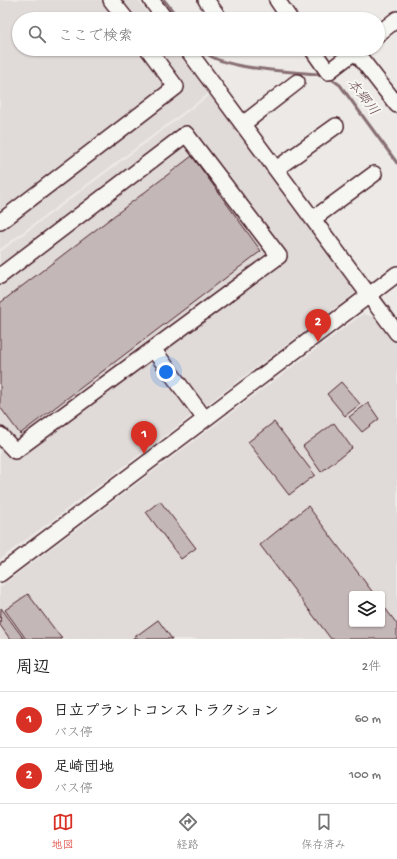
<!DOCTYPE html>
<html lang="ja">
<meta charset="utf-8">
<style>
body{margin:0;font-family:"Gochi Hand","Klee One",sans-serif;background:#f6f6f6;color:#222}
.controls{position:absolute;right:12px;bottom:12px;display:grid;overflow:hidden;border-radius:4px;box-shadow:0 1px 3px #0004}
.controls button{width:36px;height:36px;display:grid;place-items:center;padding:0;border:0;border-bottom:1px solid #e0e0e0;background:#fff;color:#222;font:20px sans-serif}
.you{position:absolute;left:166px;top:372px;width:14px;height:14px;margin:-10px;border:3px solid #fff;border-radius:50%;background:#1a73e8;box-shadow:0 0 0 6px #1a73e833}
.badge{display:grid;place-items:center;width:26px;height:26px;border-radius:50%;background:#d93025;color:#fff;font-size:13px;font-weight:700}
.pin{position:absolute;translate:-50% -33px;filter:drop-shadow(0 1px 2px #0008)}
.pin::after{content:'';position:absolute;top:21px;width:14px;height:12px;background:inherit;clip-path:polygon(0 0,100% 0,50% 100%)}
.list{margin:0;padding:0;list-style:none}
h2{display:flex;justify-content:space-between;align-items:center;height:52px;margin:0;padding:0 16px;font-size:17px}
h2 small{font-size:13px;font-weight:400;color:#767676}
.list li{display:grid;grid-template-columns:26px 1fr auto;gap:12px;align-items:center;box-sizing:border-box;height:56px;padding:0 16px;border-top:1px solid #e0e0e0}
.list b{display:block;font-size:15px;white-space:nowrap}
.list p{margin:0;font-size:13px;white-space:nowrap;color:#767676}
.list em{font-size:13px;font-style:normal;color:#767676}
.icon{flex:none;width:22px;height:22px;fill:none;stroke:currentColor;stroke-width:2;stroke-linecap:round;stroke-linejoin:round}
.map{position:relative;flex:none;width:397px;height:639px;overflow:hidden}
.search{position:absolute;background:#fff;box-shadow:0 1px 3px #0004;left:12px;right:12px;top:12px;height:44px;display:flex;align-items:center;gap:10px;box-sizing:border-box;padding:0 14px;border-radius:22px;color:#767676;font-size:15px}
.sheet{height:164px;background:#fff}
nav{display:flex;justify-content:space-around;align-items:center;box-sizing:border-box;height:56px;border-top:1px solid #e0e0e0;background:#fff;font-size:11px;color:#767676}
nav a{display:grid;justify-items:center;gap:2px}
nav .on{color:#d93025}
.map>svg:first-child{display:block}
</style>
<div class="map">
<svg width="397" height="639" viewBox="0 0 397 639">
<rect width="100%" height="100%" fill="#ece9e6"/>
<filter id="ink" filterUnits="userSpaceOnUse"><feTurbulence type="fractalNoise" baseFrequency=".025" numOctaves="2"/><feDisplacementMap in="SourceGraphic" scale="8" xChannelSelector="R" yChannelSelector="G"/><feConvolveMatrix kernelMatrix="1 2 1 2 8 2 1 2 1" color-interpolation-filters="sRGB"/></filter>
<g filter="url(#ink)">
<path fill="#e0dad8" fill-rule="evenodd" d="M0 0H138L152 19H19V49H175L209 93 0 249Z
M210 95 358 291 0 559V252Z
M363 314 378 318 397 344V639H0V587ZM352 594H382V624H352Z"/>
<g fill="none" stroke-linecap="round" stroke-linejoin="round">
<path stroke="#886e73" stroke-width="3" d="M164 0 179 19
M202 49C217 70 291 71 318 74L330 78 340 85 397 163"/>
</g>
<path fill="#c4b7b7" stroke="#4a1f2b" d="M192 156 261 251 20 434 0 407V303Z
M341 382 360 404 345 416 327 394Z
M368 403 379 419 362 432 349 417Z
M274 422 315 475 289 495 248 442Z
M334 423 352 448 321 472 303 446Z
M160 501 196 548 181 559 146 512Z
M308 506 374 594H352V624H382V604L397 624V639H331L260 545Z
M28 594 62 639H26L5 610Z
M1 608 24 639H10L0 625Z
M158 620 172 639H132Z"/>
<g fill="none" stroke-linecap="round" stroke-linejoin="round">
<g stroke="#4a1f2b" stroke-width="18">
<path id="minor" d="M111 0 126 19
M151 0 165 19
M206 0 220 19
M277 0 290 19
M378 34 397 19
M187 49 397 333
M312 49 328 72 358 49
M355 51 397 105
M243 124 297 82
M276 169 336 126
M313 219 374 174
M0 222 176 87 148 49
M0 276 186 134 279 256 15 451 0 435
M153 349 205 419
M0 574 397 274"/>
</g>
<use href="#minor" stroke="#f6f6f2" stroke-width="15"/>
</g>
</g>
<g text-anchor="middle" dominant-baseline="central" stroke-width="4" stroke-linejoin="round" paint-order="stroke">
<g font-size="14" font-style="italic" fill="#6e4d55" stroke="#f6f6f2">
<text transform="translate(362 98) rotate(52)">本郷川</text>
</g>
</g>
</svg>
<div class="controls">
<button><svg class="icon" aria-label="layers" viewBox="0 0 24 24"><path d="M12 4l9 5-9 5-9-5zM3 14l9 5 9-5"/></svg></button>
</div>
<div class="you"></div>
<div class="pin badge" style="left:144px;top:454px">1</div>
<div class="pin badge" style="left:318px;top:342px">2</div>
<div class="search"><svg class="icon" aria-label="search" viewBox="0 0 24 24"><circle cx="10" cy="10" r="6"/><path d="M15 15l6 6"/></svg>ここで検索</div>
</div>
<section class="sheet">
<h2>周辺<small>2件</small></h2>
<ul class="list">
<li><span class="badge">1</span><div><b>日立プラントコンストラクション</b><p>バス停</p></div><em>60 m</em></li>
<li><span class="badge">2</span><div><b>足崎団地</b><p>バス停</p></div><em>100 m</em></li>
</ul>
</section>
<nav>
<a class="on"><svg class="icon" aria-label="map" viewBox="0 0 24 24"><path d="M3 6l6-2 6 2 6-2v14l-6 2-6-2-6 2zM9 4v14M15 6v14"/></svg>地図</a>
<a><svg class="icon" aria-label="directions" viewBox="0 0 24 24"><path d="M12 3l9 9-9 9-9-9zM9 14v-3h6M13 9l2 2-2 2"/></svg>経路</a>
<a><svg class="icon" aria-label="saved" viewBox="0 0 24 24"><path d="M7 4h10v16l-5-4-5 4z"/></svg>保存済み</a>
</nav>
